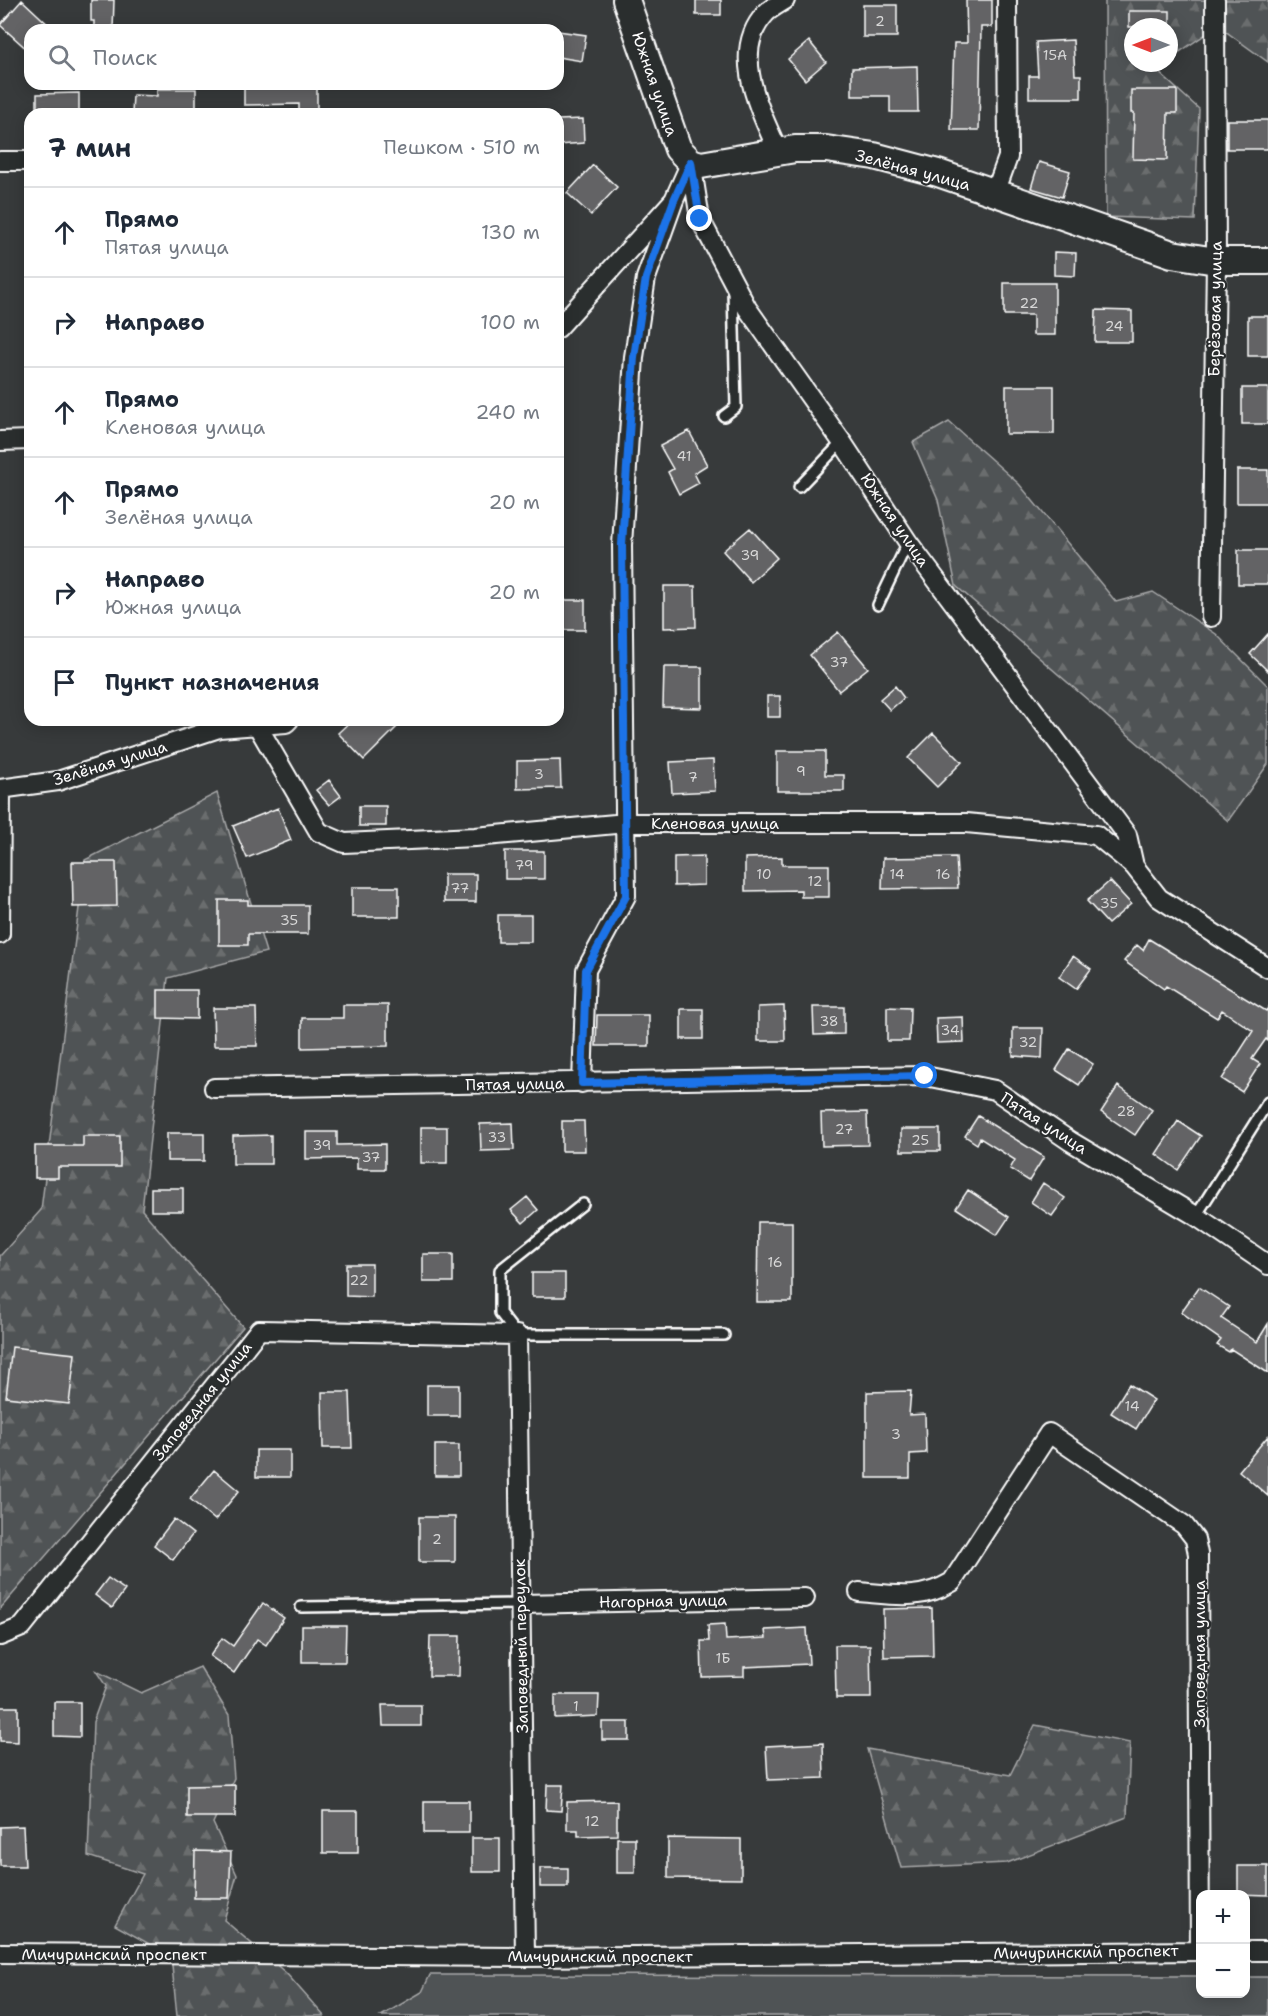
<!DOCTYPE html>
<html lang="ru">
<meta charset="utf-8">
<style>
body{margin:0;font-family:"Shantell Sans",sans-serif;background:#f6f6f7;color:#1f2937}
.controls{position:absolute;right:18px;bottom:18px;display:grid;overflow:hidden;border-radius:12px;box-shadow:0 3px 15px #0003}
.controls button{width:54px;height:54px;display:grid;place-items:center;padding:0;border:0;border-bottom:2px solid #e0e1e3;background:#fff;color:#1f2937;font:30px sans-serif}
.compass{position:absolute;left:1124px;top:18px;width:54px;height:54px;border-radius:50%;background:#fff;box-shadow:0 3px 15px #0003;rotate:270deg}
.stop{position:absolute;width:18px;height:18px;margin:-14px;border:4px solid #1a73e8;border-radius:50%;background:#fff}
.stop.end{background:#1a73e8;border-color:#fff;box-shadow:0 2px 6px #0008}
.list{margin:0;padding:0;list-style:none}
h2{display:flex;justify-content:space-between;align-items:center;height:78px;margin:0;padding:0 24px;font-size:26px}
h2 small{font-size:20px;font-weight:400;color:#747a83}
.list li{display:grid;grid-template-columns:39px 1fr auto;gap:18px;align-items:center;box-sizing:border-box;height:90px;padding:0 24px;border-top:2px solid #e0e1e3}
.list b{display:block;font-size:22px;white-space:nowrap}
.list p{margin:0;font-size:20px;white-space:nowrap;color:#747a83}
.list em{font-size:20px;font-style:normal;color:#747a83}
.icon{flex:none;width:33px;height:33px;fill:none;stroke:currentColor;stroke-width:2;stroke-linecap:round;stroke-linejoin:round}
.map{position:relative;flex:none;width:1268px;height:2016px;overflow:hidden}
.search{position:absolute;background:#fff;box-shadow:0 3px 15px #0003;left:24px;top:24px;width:540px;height:66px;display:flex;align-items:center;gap:15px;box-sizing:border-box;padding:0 21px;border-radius:18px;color:#747a83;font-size:22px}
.panel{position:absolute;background:#fff;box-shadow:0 3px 15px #0003;left:24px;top:108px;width:540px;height:618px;border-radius:18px}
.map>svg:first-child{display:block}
</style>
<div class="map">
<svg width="1268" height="2016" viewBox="0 0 1268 2016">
<defs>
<pattern id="forest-firs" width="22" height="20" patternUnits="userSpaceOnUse" patternTransform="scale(1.5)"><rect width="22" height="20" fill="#505354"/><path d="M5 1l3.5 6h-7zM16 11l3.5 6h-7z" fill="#6a6d6e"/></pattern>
</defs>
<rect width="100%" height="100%" fill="#373a3b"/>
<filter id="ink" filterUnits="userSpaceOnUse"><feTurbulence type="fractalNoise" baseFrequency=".0167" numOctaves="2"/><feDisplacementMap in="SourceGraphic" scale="12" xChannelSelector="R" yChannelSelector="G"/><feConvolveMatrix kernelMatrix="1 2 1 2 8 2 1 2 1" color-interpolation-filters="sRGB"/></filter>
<g filter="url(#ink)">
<path fill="#505354" stroke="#a8a9aa" stroke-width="1.5" d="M430 1975 1200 1976V1994H1246V1977H1268V2016H381L422 1992Z"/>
<path fill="url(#forest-firs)" stroke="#a8a9aa" stroke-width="1.5" d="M1105 0H1268V62L1218 26 1169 59V27H1133V63H1163L1155 69 1199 109 1195 220 1106 217Z
M949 422 1019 484 1116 602 1153 592 1216 634 1268 686V764L1228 821 956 586 938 500 913 442Z
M217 793 266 952 168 978 142 1210 243 1327 0 1609V1256L41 1210 85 860Z
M200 1667 229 1715 234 1778 213 1823 237 1875 224 1920 286 1973 324 2016H177L171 1956 115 1925 143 1874 88 1856 93 1722 106 1686 96 1671 141 1693Z
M1035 1725 1130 1743 1127 1817 1007 1863 901 1868 867 1749 1010 1775Z"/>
<path fill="#636465" stroke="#fff" stroke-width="1.5" d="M22 0 54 30H30V52L0 25Z
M91 0H114L113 30H94V21H91Z
M696 0H721V15H696Z
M966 0H992V27H981L979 130H951L954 43H967Z
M863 5H897V37H863Z
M1129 11H1170V27H1129Z
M558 31 586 35 582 61 558 57Z
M1073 40 1075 75H1081V98H1029V76H1038L1036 42Z
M809 41 826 62 805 80 788 59Z
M917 66 918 112H890V96H852V68Z
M244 84H317V114H299V104L244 105Z
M157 89H196V114H132L133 95 157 96Z
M1131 90H1177V113H1168L1167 160 1133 159 1134 113H1131Z
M79 93V114H37V94Z
M583 119 584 143 558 145V120Z
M1227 120H1268V149H1227Z
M1039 162 1070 171 1062 197 1031 188Z
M593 165 617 187 591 215 567 193Z
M1054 252 1076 253 1075 276 1054 275Z
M1004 283H1055V335H1033V315H1004Z
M1096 310 1132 311V342H1095Z
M1248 316H1268V356H1248Z
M1006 386H1054V434H1006Z
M1242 388H1268V424H1242Z
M689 431 707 465 694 473 699 483 679 494 668 472 673 469 660 446Z
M1237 470H1268V503H1237Z
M750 528 777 558 751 582 723 551Z
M1238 550H1268V584H1238Z
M664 586H695L696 627 664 628Z
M558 600H585V630H558Z
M838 632 868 668 839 691 810 655Z
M1268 634V671L1250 654Z
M664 667H702V708L663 707Z
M895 686 904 698 890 710 880 699Z
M767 696H780V717H767Z
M352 720H404L364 760 338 733Z
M933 733 962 762 937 787 908 758Z
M777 751H825V775H844V791H777Z
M560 760 561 788 517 789V761Z
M713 760 715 791 672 793 670 762Z
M329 780 341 796 329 805 316 790Z
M359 806H386V826H359Z
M278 808 291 840 247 858 233 826Z
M505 851H544V879H505Z
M704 856V885L674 886V857Z
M782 857V865H829V897H801V890L745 891V858Z
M956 857 958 888 882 889 883 858Z
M72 862H116L117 906 73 907Z
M444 874H476V902H444Z
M1110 881 1131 904 1108 924 1087 901Z
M352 887H399V917H352Z
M219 900H248V905H308V934H248V945H219Z
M498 915H531V942H498Z
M1149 939 1266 1011 1268 1008V1041L1266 1039 1252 1059 1260 1064 1242 1092 1222 1079 1253 1031 1222 1010 1217 1018 1166 986 1164 989 1124 961 1137 945 1143 950Z
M1073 956 1091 969 1076 989 1059 977Z
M158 990H197V1019L158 1018Z
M343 1005H388V1046L302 1048V1018H343Z
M784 1006 785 1041H758V1007Z
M813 1007H844V1034L814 1035Z
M887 1007 910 1008 909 1041H887Z
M213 1008H256L257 1046H214Z
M681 1009H703V1039H681Z
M597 1015H649V1046H596Z
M963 1017 964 1042 937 1043 936 1018Z
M1013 1028H1043L1042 1058 1013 1056Z
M1069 1049 1093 1064 1079 1085 1056 1070Z
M1118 1086 1152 1110 1135 1135 1101 1112Z
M867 1112 868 1145 822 1146 821 1113Z
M978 1116 1044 1157 1029 1181 1010 1169 1015 1160 980 1138 977 1144 965 1136Z
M562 1121H584L585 1151H562Z
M1178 1121 1201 1136 1178 1170 1156 1154Z
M513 1123 514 1150 481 1151 480 1124Z
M421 1127H447V1163H421Z
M901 1129H940V1151H901Z
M306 1132H337V1145L385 1144V1169H357V1158L306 1159Z
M167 1133H204V1161H167Z
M271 1135V1164H233V1136Z
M83 1136H120V1167H58V1178H35V1146H83Z
M1043 1183 1065 1198 1052 1216 1031 1202Z
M151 1188H183V1211H151Z
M968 1190 1009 1217 997 1235 956 1208Z
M527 1197 538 1210 523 1223 511 1210Z
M758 1222H792V1302H757Z
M423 1254H453V1282H423Z
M346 1264H372V1297L346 1296Z
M532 1273H565V1297H532Z
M1199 1287 1229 1307 1221 1318 1257 1342 1268 1324V1373L1231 1349 1229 1352 1217 1345 1221 1340 1181 1312Z
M12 1347 75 1354 69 1404 6 1397Z
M1129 1384 1154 1400 1136 1429 1111 1413Z
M427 1385H459V1416H427Z
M911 1391 909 1415 925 1414 926 1453 910 1454V1478H867V1392Z
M322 1392H350L352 1448H323Z
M1268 1436V1496L1239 1471Z
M435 1445H459V1476H435Z
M256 1450H290V1477H256Z
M214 1470 239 1491 215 1520 190 1499Z
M419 1517H455V1562H419Z
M174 1519 193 1534 173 1560 154 1545Z
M108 1578 125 1590 112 1608 95 1595Z
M263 1603 284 1618 266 1645 257 1639 234 1673 210 1656 222 1638 233 1646Z
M932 1608 933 1656 884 1657 883 1609Z
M725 1624 726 1640 766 1638 765 1630 807 1628 809 1664 744 1667V1676L702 1677 701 1641H709L708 1625Z
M302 1626H346L345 1662H302Z
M430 1636H460L459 1676H429Z
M835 1645H870L871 1698H836Z
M555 1695H599L598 1716 555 1718Z
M54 1702H80V1737L54 1736Z
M382 1705H421V1726H383Z
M0 1707H18V1742L0 1741Z
M602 1722H629V1740H602Z
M823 1743 824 1778 768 1780 766 1746Z
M235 1785V1817H187V1786Z
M547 1785H563L561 1811 546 1810Z
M424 1801H469V1833H424Z
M617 1801V1835L578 1836V1830H567V1802Z
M323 1811H358V1853H323Z
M23 1826 25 1866H0V1827Z
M472 1838H500V1872H472Z
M617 1838H635V1873H617Z
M668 1838 741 1839V1879L668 1878Z
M195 1851 231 1852 229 1898H194Z
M1238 1866H1268V1895L1238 1894Z
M540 1868H568V1887H540Z"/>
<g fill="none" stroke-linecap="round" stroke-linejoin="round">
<g stroke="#fff" stroke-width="14">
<path id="lane" d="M724 416 736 407 733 290
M799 487 842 442
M878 605 908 542
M583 1204 500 1270V1313L517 1335H724
M1196 1216 1268 1102
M301 1607 521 1604"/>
</g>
<g stroke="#fff" stroke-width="22">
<path id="street" d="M778 151C760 110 729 52 766 13 771 8 779 4 785 0
M0 161H30
M691 162 700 219 747 308 842 442 908 542 1127 835 1134 866 1159 898 1268 968
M995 193 1008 157 1007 0
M558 328 674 200 691 162
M0 441 30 440
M1211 617 1216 261 1215 0
M257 725 319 832 344 843 475 837 626 823H966L1096 835 1134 866
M0 789 58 781 219 728 286 723 289 720
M0 934 1 789
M582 1083 586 970 626 896 622 545 634 357 646 278 674 200
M214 1088 925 1076 995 1090 1070 1141 1196 1216 1268 1265
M521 1604 805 1598
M0 1636 22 1627 259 1330 517 1335 525 1957
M1246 1951H1268
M0 1953 525 1957 1200 1951 1198 1554 1195 1539 1184 1525 1049 1433 952 1582C920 1601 894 1595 859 1592"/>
</g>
<g stroke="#fff" stroke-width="30">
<path id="secondary" d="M626 0 678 149 691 162 701 165 795 149H826L874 156 938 173 1172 254 1216 261H1268"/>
</g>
<use href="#lane" stroke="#2a2d2e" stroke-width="9"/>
<use href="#street" stroke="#2a2d2e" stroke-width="18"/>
<use href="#secondary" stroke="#2a2d2e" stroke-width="26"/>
</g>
</g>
<g fill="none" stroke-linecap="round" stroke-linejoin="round" filter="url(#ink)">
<path stroke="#1a73e8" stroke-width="8" d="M700 219 691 162 674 200 646 278 634 357 622 545 626 896 586 970 582 1083 925 1076"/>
</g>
<g text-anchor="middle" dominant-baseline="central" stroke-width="4.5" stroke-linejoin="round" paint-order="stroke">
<g font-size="14" fill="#d8d8d8">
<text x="880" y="21">2</text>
<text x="1055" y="55">15А</text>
<text x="1029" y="303">22</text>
<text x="1114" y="326">24</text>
<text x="684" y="456">41</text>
<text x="750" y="555">39</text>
<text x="839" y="662">37</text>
<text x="801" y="771">9</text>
<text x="539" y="774">3</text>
<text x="693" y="777">7</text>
<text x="524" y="865">79</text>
<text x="764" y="874">10</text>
<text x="897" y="874">14</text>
<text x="943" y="874">16</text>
<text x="815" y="881">12</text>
<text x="460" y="888">77</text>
<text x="1109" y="903">35</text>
<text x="289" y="920">35</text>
<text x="829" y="1021">38</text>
<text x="950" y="1030">34</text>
<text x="1028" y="1042">32</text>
<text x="1126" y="1111">28</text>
<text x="844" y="1129">27</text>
<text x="497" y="1137">33</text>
<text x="920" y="1140">25</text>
<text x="322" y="1145">39</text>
<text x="371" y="1157">37</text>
<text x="775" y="1262">16</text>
<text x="359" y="1280">22</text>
<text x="1132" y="1406">14</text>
<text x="896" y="1434">3</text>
<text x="437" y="1539">2</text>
<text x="723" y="1658">1Б</text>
<text x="576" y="1706">1</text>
<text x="592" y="1821">12</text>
</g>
<g font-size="16" fill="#fff" stroke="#2a2d2e">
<text transform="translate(655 84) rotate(71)">Южная улица</text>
<text transform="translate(913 170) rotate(15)">Зелёная улица</text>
<text transform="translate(1215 309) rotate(-89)">Берёзовая улица</text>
<text transform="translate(895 520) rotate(56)">Южная улица</text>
<text transform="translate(110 763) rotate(-17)">Зелёная улица</text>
<text x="715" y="823">Кленовая улица</text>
<text transform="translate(515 1084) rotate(-1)">Пятая улица</text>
<text transform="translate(1044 1123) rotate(33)">Пятая улица</text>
<text transform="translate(202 1401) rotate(-51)">Заповедная улица</text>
<text transform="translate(663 1601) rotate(-1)">Нагорная улица</text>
<text transform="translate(521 1646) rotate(-91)">Заповедный переулок</text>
<text transform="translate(1199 1654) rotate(-90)">Заповедная улица</text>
<text transform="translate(1086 1952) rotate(-1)">Мичуринский проспект</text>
<text x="114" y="1954">Мичуринский проспект</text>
<text x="600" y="1956">Мичуринский проспект</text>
</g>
</g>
</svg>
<div class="controls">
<button>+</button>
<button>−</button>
</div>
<svg class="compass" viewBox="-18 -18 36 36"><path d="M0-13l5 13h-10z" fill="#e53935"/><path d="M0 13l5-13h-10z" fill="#747a83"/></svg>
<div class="stop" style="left:925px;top:1076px"></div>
<div class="stop end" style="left:700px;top:219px"></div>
<div class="search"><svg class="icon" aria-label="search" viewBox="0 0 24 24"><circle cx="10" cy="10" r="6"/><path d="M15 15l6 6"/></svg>Поиск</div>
<section class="panel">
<h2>7 мин<small>Пешком · 510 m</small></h2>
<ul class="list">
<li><svg class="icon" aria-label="ahead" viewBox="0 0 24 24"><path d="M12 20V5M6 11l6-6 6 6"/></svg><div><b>Прямо</b><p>Пятая улица</p></div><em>130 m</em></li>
<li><svg class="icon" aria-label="right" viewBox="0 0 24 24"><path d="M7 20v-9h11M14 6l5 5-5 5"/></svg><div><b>Направо</b></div><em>100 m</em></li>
<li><svg class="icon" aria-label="ahead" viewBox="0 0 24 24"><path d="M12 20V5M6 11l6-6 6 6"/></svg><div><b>Прямо</b><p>Кленовая улица</p></div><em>240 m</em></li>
<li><svg class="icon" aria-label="ahead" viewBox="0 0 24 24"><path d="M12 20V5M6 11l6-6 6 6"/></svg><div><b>Прямо</b><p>Зелёная улица</p></div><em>20 m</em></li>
<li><svg class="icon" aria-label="right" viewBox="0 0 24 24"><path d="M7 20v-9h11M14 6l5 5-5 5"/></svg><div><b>Направо</b><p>Южная улица</p></div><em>20 m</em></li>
<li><svg class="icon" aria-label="arrive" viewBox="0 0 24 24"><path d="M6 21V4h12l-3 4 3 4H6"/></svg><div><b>Пункт назначения</b></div></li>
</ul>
</section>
</div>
